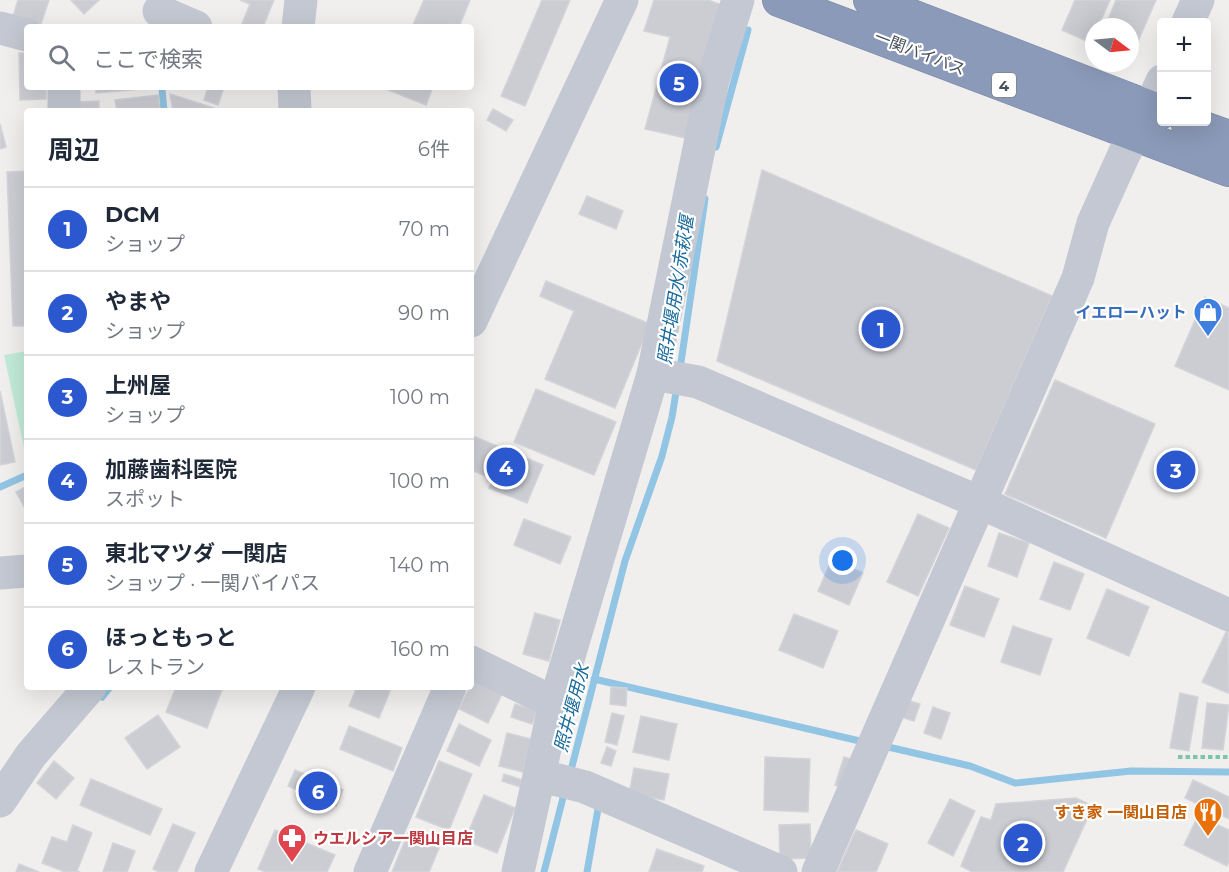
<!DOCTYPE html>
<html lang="ja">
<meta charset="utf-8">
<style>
body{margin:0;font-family:Montserrat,"Noto Sans JP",sans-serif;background:#f6f6f7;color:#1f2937}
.controls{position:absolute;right:18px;top:18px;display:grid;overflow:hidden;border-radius:6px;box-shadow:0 6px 24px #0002}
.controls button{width:54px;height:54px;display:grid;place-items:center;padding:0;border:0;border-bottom:2px solid #e0e1e3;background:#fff;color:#1f2937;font:30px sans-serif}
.compass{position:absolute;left:1085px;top:18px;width:54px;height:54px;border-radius:50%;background:#fff;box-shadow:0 6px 24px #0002;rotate:106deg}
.you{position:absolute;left:843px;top:561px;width:21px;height:21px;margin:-15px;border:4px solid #fff;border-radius:50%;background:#1a73e8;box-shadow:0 0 0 9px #1a73e833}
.badge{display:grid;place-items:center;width:39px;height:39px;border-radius:50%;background:#2b58ce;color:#fff;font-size:20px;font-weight:700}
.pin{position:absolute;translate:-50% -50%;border:3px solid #fff;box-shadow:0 2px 6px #0006}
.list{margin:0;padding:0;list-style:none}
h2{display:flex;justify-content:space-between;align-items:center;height:78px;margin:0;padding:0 24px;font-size:26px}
h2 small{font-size:20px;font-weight:400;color:#747a83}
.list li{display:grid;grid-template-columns:39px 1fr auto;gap:18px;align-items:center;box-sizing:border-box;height:84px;padding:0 24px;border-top:2px solid #e0e1e3}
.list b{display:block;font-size:22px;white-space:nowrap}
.list p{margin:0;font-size:20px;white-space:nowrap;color:#747a83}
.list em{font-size:20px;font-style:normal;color:#747a83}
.icon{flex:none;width:33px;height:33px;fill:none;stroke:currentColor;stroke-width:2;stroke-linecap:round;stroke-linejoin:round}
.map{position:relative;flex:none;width:1229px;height:872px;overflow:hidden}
.search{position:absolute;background:#fff;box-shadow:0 6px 24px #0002;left:24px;top:24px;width:450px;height:66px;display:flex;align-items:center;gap:15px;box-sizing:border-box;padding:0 21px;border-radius:6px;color:#747a83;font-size:22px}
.panel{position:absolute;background:#fff;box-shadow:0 6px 24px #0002;left:24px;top:108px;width:450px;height:582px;border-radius:6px}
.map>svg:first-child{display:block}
</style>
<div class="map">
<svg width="1229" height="872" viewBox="0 0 1229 872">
<rect width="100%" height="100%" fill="#f1efee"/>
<path fill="#c1ead8" d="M27 351V456L26 457 4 355Z"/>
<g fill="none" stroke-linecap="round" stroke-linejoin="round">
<path stroke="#92c5e3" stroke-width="7" d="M162 89 164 111
M716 147 748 30
M680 369 705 199
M0 487 27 475
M594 679 864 742
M102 697 110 687
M884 746 970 766 1015 783 1131 771 1229 772
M570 774 625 561 662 456 672 417 677 386
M544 872 565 790
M587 872 598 809"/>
</g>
<path fill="#cccdd3" stroke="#d3d4d9" stroke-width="1.5" d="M18 0H49L41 24 13 16Z
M71 0H99L84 14Z
M240 0H274L263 27 241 26 250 4Z
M424 0H470L459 27H412Z
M542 0H570L525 106 501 96Z
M654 0H708L722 5 686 138 645 129 670 37 644 31Z
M1075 0H1110L1098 27H1094V36L1091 43 1062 30Z
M1116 0H1156L1132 55 1130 54V27H1105Z
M19 53H27V87H46V99L20 100Z
M96 87H152V88L96 93Z
M208 87H224L218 105 204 100Z
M387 87H433L426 105 386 89Z
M170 94 217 109V111H173Z
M158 95 160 111H117L115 100Z
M99 101V111H79V102Z
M493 109 513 120 506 131 487 120Z
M0 124 6 147 0 149Z
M762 170 1052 296 976 470 717 361Z
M27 171V326H13L7 172Z
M587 196 623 211 616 229 579 214Z
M546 281 650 324 615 408 545 379 574 311 540 296Z
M1205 297 1229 308V390L1175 366Z
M1055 380 1155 424 1106 538 1005 494Z
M536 389 616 422 594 475 514 442Z
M0 391 15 462 0 465Z
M473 436 543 465 527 503 489 488 493 479 471 470V440Z
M27 486V512L16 492Z
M918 514 949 528 918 596 887 582Z
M524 519 571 537 560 564 514 545Z
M999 533 1029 543 1017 577 988 566Z
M832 559 863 573 849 605 818 591Z
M1054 562 1084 574 1070 610 1040 599Z
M965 586 999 599 984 637 950 625Z
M1107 589 1149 607 1129 656 1087 638Z
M535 613 560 620 549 661 523 654Z
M794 614 838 631 823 668 779 650Z
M1013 626 1052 639 1040 675 1001 662Z
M1228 628 1229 691 1228 693 1202 682Z
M474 679 503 692 488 723 459 709Z
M176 687H223L207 728 166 712Z
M357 687H380L390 691 379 718 349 706Z
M611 687 627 688 626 706 610 704Z
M1180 693 1198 697 1189 751 1170 748Z
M907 700 920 704 914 721 901 717Z
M1207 703 1229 705 1223 750 1202 748Z
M515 704 537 711 532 724 511 717Z
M933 707 950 713 941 739 924 733Z
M612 713 624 716 617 745 605 742Z
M158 715 180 747 147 769 125 738Z
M641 716 677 724 669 760 633 752Z
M459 724 491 740 479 766 447 751Z
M349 726 402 748 393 771 340 749Z
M507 733 531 739 523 772 499 766Z
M607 747 616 751 611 766 601 763Z
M765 757 810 759 808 812 764 810Z
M844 757 864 763 854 792 835 785Z
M54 761 74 778 56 799 37 783Z
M439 761 472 774 449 830 416 817Z
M634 768 669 774 664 800 629 794Z
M295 770 343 790 336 806 288 786Z
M504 774 522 780 520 787 502 781Z
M91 779 162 809 150 835 80 805Z
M1193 780 1229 797V819L1185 798Z
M484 795 515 808 497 853 465 840Z
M1076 798 1093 806 1063 872H972L961 866 981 817 991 820 996 804Z
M950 799 975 811 953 856 928 843Z
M1198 816 1229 830V861L1227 866 1184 845Z
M173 824 195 833 177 872H159L153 869Z
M810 824 811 858 780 859 779 825Z
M73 825 92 833 77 871 80 872H62L63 871 42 863 52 837 67 842Z
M275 830 335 855 327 872H266L258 869Z
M856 830 888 844 876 872H837Z
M408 833 440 846 429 872H392Z
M113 843 135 851 127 872H103Z
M657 849 704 866 702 872H649Z
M19 864 39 872H16Z"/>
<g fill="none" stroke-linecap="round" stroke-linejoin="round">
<g stroke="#7685a4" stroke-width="34">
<path id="highway" d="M779 0 1229 170
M870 0 1162 112
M1187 122 1229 137"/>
</g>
<path stroke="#7cc5ad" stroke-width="4" stroke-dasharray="4.5 3" stroke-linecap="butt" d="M1178 757H1229"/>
<path stroke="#c3c8d2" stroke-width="33" d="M159 11 196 27
M1188 22 1198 0
M298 27 301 0
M0 28 27 35
M64 87V111
M294 87 295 111
M471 321 622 0
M653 374 698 382 979 502 1229 615
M0 573 27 571
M471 662 555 703
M539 775 585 787 781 872
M0 801 31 755 90 687
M211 872 299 687
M370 872 450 687
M518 872 555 703 653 374 713 80 738 0
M818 872 1078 278 1093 223 1125 152 1150 108 1162 81"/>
<use href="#highway" stroke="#8b9ab8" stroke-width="33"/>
</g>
<defs>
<g id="shop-pin" transform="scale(1.5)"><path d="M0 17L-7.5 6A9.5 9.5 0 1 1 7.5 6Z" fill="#3f7fe0" stroke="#fff"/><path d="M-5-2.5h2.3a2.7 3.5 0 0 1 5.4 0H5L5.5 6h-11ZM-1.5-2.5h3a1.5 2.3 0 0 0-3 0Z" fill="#fff"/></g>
<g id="restaurant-pin" transform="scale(1.5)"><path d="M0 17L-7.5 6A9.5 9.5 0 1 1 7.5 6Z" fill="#e8710a" stroke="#fff"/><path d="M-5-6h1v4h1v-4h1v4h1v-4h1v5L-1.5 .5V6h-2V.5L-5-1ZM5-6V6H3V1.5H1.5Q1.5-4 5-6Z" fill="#fff"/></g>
<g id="pharmacy-pin" transform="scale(1.5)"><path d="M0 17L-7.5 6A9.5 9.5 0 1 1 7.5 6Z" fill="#e0444e" stroke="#fff"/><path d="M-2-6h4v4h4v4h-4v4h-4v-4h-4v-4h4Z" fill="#fff"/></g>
</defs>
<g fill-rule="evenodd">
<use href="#shop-pin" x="1208" y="312"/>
<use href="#restaurant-pin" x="1208" y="812"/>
<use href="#pharmacy-pin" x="292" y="838"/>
</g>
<g text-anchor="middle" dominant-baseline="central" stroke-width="4.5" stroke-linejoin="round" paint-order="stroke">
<rect fill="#fff" stroke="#7f848c" stroke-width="1.5" x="992" y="73" width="24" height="24" rx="4.5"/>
<g font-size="15" font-weight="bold" fill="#484f5a">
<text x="1004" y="85">4</text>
</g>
<g font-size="16" fill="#484f5a" stroke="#fff">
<text transform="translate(920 53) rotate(21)">一関バイパス</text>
</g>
<g font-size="16" font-weight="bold" fill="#366cbe" stroke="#fff" text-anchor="end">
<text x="1187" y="312">イエローハット</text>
</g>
<g font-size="16" font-weight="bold" fill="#c56008" stroke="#fff" text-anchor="end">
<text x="1187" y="812">すき家 一関山目店</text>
</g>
<g font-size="16" font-weight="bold" fill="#be3a42" stroke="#fff" text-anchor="start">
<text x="313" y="838">ウエルシア一関山目店</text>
</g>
<g font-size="18" font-style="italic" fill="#1a6b9b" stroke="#fff">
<text transform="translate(676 290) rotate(-81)">照井堰用水/赤萩堰</text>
<text transform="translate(572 708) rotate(-75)">照井堰用水</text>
</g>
</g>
</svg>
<div class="controls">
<button>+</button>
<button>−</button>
</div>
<svg class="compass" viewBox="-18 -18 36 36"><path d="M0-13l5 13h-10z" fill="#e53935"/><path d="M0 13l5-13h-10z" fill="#747a83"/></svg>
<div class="you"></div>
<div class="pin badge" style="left:881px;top:329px">1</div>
<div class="pin badge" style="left:1023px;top:843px">2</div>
<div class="pin badge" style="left:1176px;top:470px">3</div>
<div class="pin badge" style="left:506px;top:467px">4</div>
<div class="pin badge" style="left:679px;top:83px">5</div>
<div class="pin badge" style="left:318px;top:791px">6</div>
<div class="search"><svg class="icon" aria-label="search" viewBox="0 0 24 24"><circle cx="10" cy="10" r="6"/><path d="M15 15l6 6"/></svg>ここで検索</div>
<section class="panel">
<h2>周辺<small>6件</small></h2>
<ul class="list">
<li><span class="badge">1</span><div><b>DCM</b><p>ショップ</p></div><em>70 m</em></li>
<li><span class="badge">2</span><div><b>やまや</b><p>ショップ</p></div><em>90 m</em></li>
<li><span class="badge">3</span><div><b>上州屋</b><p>ショップ</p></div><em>100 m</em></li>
<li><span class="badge">4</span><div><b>加藤歯科医院</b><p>スポット</p></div><em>100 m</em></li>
<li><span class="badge">5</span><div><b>東北マツダ 一関店</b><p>ショップ · 一関バイパス</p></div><em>140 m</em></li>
<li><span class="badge">6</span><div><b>ほっともっと</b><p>レストラン</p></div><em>160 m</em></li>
</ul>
</section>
</div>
